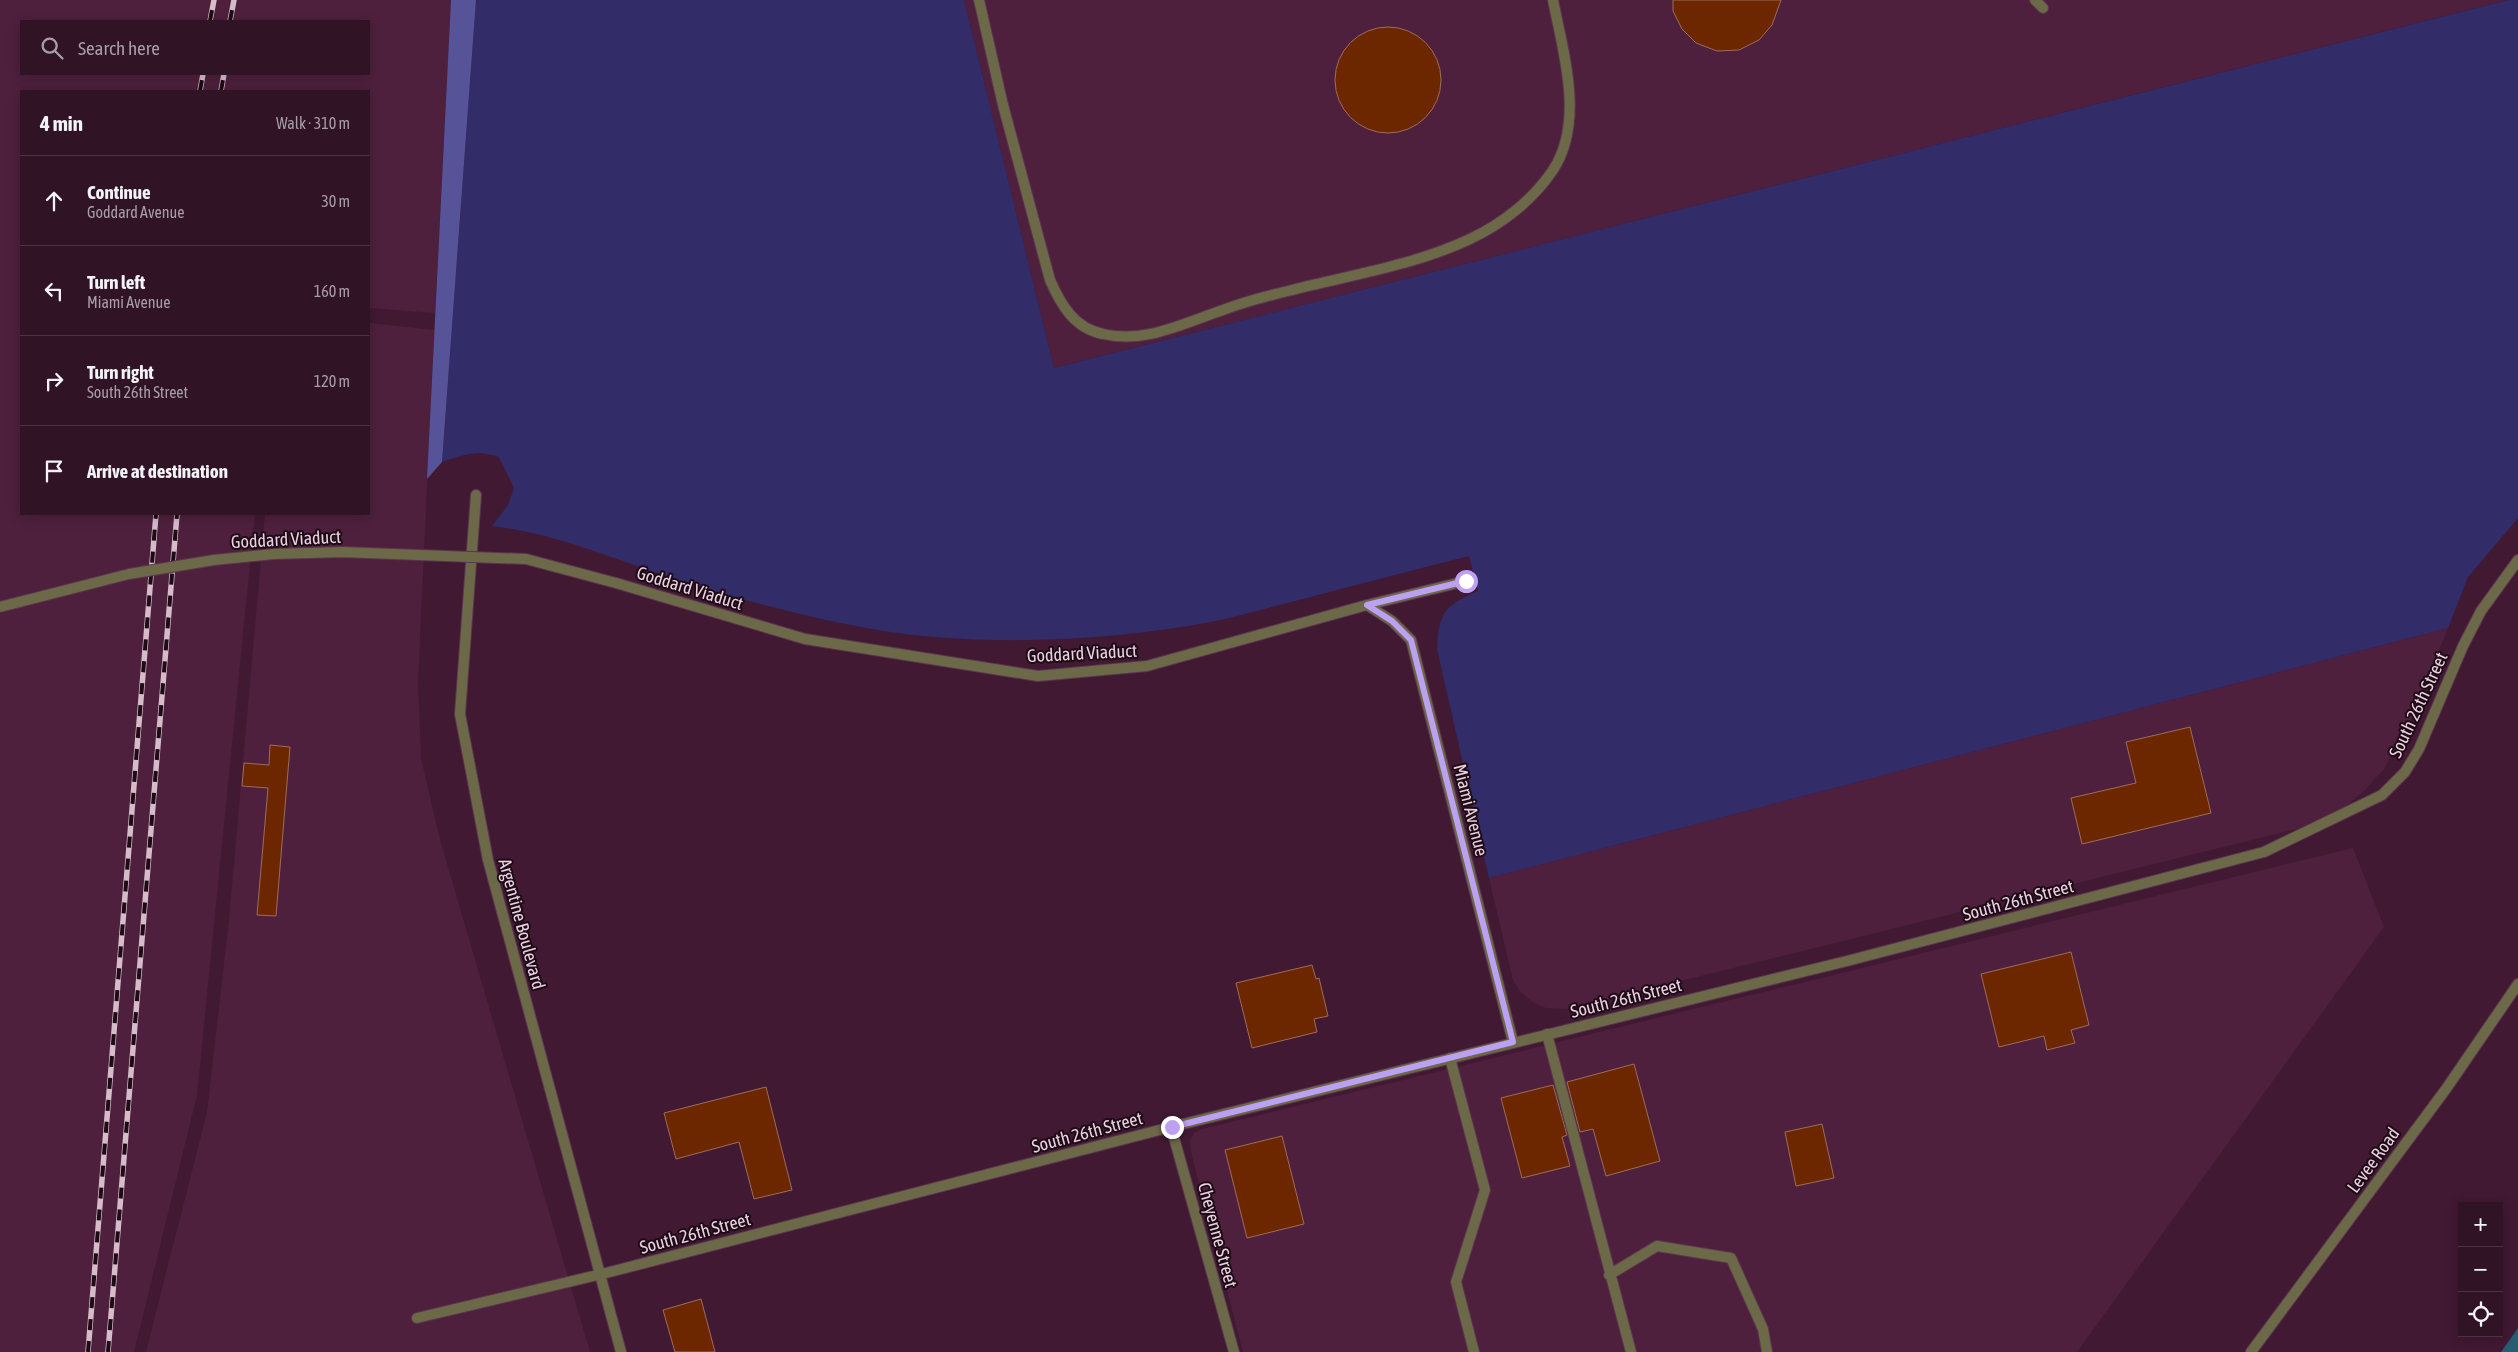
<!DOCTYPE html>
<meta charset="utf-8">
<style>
body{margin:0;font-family:"Asap Condensed",sans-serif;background:#3d2032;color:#f1f3f6}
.controls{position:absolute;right:15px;bottom:15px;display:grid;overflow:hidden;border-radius:0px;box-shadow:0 2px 12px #0003}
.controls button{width:45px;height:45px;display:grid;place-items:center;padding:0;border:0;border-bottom:1px solid #4c3243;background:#311326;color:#f1f3f6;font:25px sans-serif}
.stop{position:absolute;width:15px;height:15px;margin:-11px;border:4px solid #bca0f2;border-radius:50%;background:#fff}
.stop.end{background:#bca0f2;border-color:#fff;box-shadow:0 1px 5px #0008}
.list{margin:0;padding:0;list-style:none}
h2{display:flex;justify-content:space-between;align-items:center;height:65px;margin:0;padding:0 20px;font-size:21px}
h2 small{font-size:16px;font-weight:400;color:#a89ea7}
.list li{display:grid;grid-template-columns:32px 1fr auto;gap:15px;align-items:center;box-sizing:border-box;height:90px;padding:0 20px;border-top:1px solid #4c3243}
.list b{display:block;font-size:19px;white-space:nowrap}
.list p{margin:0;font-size:16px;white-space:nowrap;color:#a89ea7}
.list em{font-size:16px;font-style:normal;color:#a89ea7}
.icon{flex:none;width:28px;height:28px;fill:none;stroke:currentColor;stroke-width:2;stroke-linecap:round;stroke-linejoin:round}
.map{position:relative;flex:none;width:2518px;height:1352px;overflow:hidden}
.search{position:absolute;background:#311326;box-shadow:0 2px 12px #0003;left:20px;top:20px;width:350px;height:55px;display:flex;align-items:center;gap:12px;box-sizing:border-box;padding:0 18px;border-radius:0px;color:#a89ea7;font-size:19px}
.panel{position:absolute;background:#311326;box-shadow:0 2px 12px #0003;left:20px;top:90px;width:350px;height:425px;border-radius:0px}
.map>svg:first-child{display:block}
</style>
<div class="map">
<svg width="2518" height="1352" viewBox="0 0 2518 1352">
<rect width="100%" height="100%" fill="#411932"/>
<path fill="#4e203d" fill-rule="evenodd" d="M0 0H451L435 313 369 308V91H21V514H255L197 1095 134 1352H0ZM21 21H369V74H21Z
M964 0H2507L1054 368Z
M369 323 434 330 418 683 421 758 440 840 590 1352H146L207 1112 229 920 265 514H369Z
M2448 628 2408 727 2383 770 2365 790 2345 807 2300 828 1567 1009 1546 1008 1534 1003 1520 991 1513 980 1489 878Z
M2353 848 2384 927 2077 1352H1243L1191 1152 1190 1141 1194 1133 1202 1129Z"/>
<path fill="#322c69" d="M476 0H964L1054 368 2508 0H2518V518L2468 577 2448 628 1489 878 1437 649C1439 612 1444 606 1478 591L1469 556C1413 570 1356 585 1299 600 1271 607 1244 615 1216 621 1108 642 974 648 866 628 802 616 737 599 675 579 613 559 558 534 492 526L508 505 514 488 499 457C476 449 464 455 442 462Z"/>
<path fill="#575398" d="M451 0H476L442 462 427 479Z"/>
<path fill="#265d71" d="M2518 1328V1352H2501Z"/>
<path fill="#6d2700" stroke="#9d6d58" d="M1673 0H1781L1772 25 1759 40 1739 50 1717 51 1696 43 1682 29 1673 11Z
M1335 80a53 53 0 1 1 106 0a53 53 0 1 1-106 0Z
M2190 727 2211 813 2082 844 2071 798 2136 783 2126 742Z
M270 745 290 747 276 916 257 915 268 788 242 786 244 763 269 765Z
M2071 952 2089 1025 2071 1030 2075 1043 2047 1050 2044 1036 1999 1047 1981 974Z
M1312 965 1316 979 1319 978 1328 1016 1314 1019 1317 1032 1252 1048 1236 983Z
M1634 1064 1660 1161 1606 1176 1593 1129 1580 1132 1567 1082Z
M1553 1085 1567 1135 1562 1137 1570 1166 1522 1178 1501 1098Z
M766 1087 792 1190 754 1199 739 1142 676 1159 664 1113Z
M1822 1124 1834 1178 1796 1186 1785 1132Z
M1282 1136 1304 1224 1247 1238 1225 1150Z
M701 1299 715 1352H675L663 1310Z"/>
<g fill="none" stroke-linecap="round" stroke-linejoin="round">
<g stroke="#5c364e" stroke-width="12">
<path id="lane" d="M979 0 1003 105 1050 280C1061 305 1074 328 1103 334 1145 344 1184 323 1223 310 1244 302 1267 296 1288 291 1349 275 1413 266 1470 239 1502 224 1533 200 1553 170 1585 121 1563 52 1553 0
M2035 0 2043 8
M1547 1034 1631 1352
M1450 1058 1485 1190 1456 1282 1474 1352
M1609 1275 1657 1246 1731 1258 1763 1329 1767 1352
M417 1318 602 1274"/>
</g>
<g stroke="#5c364e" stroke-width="12">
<path id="street" d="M476 495 460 714 488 860 621 1352
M616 583 805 639 1038 676 1147 666 1367 605 1466 581
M1367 605 1392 621 1411 640 1513 1042
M1171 1127 1234 1352
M602 1274 1171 1127 1847 961 2264 852 2382 795 2405 772 2419 749 2463 646 2481 611 2518 560
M2251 1352 2446 1089 2518 984"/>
</g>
<use href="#lane" stroke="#6c6948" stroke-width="10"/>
<use href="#street" stroke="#6c6948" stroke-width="10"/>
<g stroke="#d6bbca" stroke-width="5.5">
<path id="rail" d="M210 21 214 0
M230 21 234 0
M200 91 203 74
M221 91 224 74
M88 1352 156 514
M108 1352 177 514"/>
</g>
<use href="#rail" stroke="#1d0b16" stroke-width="4" stroke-dasharray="11" stroke-linecap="butt"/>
<g stroke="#5c364e" stroke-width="12" stroke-linecap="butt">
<path id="street-bridge" d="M0 607 129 574 214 560 274 554 342 552 526 559 616 583"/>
</g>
<use href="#street-bridge" stroke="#6c6948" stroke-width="10"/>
</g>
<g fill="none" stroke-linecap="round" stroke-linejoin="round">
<path stroke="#bca0f2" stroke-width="6" d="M1172 1127 1513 1042 1411 640 1392 621 1367 605 1466 581"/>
</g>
<g text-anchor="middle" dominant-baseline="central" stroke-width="4" stroke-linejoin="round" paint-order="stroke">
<g font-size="18" fill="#ebd1df" stroke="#1d0b16">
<text transform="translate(286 539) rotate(-3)">Goddard Viaduct</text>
<text transform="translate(690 588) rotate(17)">Goddard Viaduct</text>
<text transform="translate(1082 653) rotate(-3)">Goddard Viaduct</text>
<text transform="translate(2418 705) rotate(-65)">South 26th Street</text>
<text transform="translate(1471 810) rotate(76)">Miami Avenue</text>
<text transform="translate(2018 900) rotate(-15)">South 26th Street</text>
<text transform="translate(522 924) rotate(75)">Argentine Boulevard</text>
<text transform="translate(1626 998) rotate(-14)">South 26th Street</text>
<text transform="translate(1087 1132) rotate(-15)">South 26th Street</text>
<text transform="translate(2373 1160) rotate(-54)">Levee Road</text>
<text transform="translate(695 1233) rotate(-15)">South 26th Street</text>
<text transform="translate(1218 1235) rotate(75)">Cheyenne Street</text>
</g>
</g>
</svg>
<div class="controls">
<button>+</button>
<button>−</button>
<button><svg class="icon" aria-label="locate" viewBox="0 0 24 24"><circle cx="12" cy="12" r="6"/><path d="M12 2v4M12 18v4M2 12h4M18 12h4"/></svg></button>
</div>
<div class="stop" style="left:1466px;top:581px"></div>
<div class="stop end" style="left:1172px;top:1127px"></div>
<div class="search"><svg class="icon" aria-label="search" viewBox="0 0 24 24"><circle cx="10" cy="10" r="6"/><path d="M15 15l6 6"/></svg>Search here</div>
<section class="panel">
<h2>4 min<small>Walk · 310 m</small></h2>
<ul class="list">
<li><svg class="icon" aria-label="ahead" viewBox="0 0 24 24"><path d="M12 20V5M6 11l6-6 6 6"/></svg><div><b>Continue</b><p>Goddard Avenue</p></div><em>30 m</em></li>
<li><svg class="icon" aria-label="left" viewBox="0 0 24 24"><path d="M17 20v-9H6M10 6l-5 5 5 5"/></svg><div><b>Turn left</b><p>Miami Avenue</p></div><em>160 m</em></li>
<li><svg class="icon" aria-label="right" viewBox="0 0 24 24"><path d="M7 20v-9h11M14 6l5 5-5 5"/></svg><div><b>Turn right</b><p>South 26th Street</p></div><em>120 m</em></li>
<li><svg class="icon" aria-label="arrive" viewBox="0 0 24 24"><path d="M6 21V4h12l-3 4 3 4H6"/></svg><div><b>Arrive at destination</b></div></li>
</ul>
</section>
</div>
